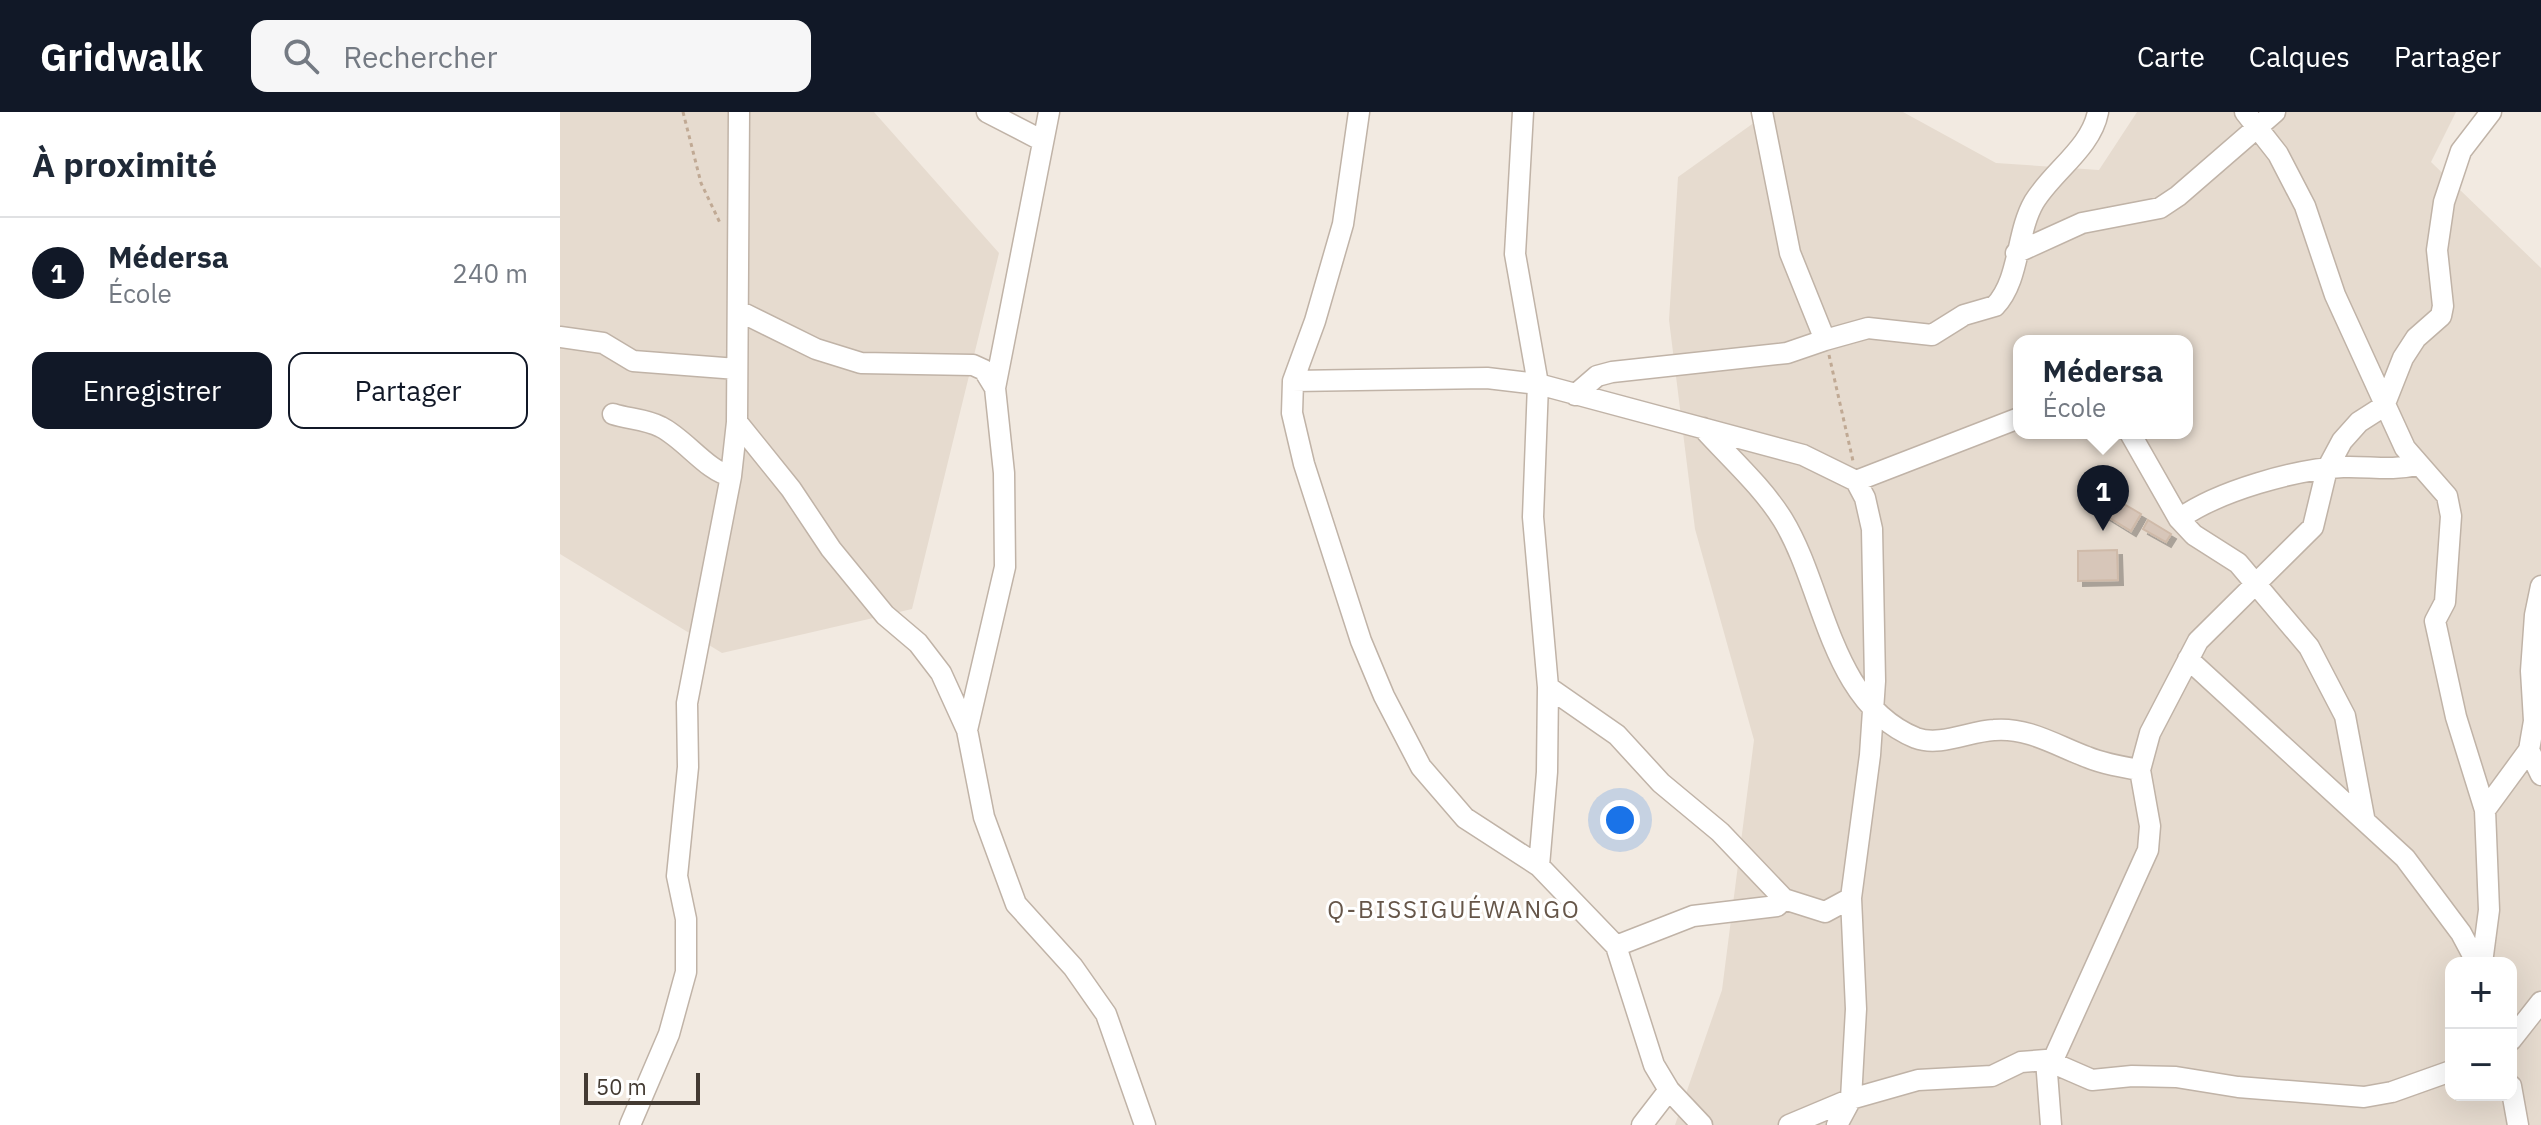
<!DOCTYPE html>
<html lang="fr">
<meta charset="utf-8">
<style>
body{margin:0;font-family:"IBM Plex Sans",sans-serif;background:#f6f6f7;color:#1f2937}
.controls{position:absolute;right:24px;bottom:24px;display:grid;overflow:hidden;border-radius:16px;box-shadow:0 8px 32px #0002}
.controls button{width:72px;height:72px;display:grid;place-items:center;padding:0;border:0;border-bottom:2px solid #e0e1e3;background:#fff;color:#1f2937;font:40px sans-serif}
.scale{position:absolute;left:24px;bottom:20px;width:116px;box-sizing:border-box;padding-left:8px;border:4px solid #433a32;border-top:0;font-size:22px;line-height:28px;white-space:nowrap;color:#433a32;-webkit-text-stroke:6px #fff;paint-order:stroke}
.you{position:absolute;left:1060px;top:708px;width:28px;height:28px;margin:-20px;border:6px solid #fff;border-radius:50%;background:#1a73e8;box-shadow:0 0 0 12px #1a73e833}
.badge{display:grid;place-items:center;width:52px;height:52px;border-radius:50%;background:#111827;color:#fff;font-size:26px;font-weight:700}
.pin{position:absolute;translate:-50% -66px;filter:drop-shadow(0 2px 4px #0008)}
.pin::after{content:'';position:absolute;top:42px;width:28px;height:24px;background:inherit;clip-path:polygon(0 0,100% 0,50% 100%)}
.popup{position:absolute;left:1453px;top:223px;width:180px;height:104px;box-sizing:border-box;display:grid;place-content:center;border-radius:16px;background:#fff;filter:drop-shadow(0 2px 6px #0005);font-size:26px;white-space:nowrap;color:#747a83}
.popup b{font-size:30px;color:#1f2937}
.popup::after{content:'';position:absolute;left:50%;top:100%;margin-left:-16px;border:16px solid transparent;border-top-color:#fff}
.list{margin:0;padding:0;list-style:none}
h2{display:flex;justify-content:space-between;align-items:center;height:104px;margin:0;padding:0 32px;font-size:34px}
h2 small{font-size:26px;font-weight:400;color:#747a83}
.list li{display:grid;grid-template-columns:52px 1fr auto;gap:24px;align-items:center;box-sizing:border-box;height:112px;padding:0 32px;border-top:2px solid #e0e1e3}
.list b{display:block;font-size:30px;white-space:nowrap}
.list p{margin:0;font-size:26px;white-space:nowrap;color:#747a83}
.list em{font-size:26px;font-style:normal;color:#747a83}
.actions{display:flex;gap:16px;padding:24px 32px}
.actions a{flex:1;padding:18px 0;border:2px solid #111827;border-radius:16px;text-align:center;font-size:28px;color:#111827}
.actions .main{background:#111827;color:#fff}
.icon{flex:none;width:44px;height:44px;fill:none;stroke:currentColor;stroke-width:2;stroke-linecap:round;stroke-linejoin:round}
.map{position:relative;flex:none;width:1981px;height:1013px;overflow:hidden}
header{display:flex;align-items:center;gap:48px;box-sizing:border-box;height:112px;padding:0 40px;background:#111827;color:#fff}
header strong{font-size:38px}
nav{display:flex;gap:44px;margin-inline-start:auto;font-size:28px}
.search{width:560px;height:72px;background:#f6f6f7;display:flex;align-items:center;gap:20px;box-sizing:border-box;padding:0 28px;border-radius:16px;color:#747a83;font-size:30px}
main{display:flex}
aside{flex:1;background:#fff}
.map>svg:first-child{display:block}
</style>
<header>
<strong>Gridwalk</strong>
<div class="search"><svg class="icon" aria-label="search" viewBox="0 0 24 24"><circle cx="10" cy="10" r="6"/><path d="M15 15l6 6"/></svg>Rechercher</div>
<nav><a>Carte</a><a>Calques</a><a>Partager</a></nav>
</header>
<main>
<aside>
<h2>À proximité<small></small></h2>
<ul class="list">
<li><span class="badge">1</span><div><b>Médersa</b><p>École</p></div><em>240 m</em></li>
</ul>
<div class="actions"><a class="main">Enregistrer</a><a>Partager</a></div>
</aside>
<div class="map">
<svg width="1981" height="1013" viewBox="0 0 1981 1013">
<defs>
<filter id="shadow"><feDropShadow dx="5" dy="5" stdDeviation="0" flood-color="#0004"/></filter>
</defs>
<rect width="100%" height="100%" fill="#f2eae1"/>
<path fill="#e6dbcf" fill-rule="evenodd" d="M0 0H314L439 141 352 497 162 541 0 442Z
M1209 0H1343L1436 51 1539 58 1577 0H1896L1871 50 1981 156V1013H1115L1162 878 1194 628 1135 417 1109 208 1118 65ZM1459 229H1627V321H1459ZM1891 851H1951V983H1891Z"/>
<path fill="#d7c6b9" stroke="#cfbaa9" stroke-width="2" filter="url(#shadow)" d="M1545 381 1581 402 1571 419 1535 397Z
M1588 408 1611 422 1606 430 1583 417Z
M1557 438 1558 468 1518 469V439Z"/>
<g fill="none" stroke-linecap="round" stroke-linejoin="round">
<g stroke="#c0b3a7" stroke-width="23">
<path id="minor" d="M427 0 483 29
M799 0 783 112 755 209 733 269 732 301 744 352 801 529 824 584 861 655 905 706 979 754 1056 834 1094 953 1109 978 1082 1013
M963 0 955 142 978 272 973 405 988 575 987 660 979 754
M1685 0 1718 42 1745 94 1775 183 1845 336 1887 384 1891 404 1885 490 1875 509 1896 605 1925 698 1929 798 1922 851
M1456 141 1522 111 1600 96 1618 84 1715 0
M179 199 256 237 301 251 413 253 424 258 435 276
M0 225 43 231 73 249 177 257
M1265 228 1308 216 1372 223 1404 203 1435 194C1460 168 1456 121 1474 90 1493 59 1531 36 1538 0
M733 269 927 266 978 272 1243 343 1296 369 1305 386 1312 417 1315 569 1310 643 1291 786 1296 897 1291 987 1277 1013
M1015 283 1037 264 1052 260 1227 241 1265 228 1230 141 1202 0
M53 302C68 307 86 307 101 315 125 327 148 360 171 364
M177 310 231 377 271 437 325 503 358 531 381 561 407 618 424 705 456 792 513 855 546 902 585 1013
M1143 316C1169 345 1202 374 1223 408 1265 477 1270 591 1356 626 1380 635 1410 619 1434 618 1468 615 1497 634 1527 645 1544 652 1562 655 1580 658
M1570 321 1619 407 1634 423 1678 451 1749 535 1785 604 1804 705
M1296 369 1459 306
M1619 407C1658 379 1736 357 1783 355 1809 354 1831 359 1857 353
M1628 547 1845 746 1901 821 1917 851
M988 575 1057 623 1101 671 1160 720 1224 787 1265 800 1291 786
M407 618 445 455 444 361 435 276 489 0
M1969 638 1981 663
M1925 698 1969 638 1974 609 1971 559 1975 503 1981 474
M1056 834 1133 804 1217 794 1224 787
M1951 928 1981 890
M1486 948 1491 1013
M1493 948 1588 738 1590 714 1580 658 1590 621 1638 529 1753 415 1767 357 1782 329 1799 310 1824 294 1843 246 1856 226 1881 204 1883 194 1877 138 1884 90 1901 39 1931 0
M1951 974 1958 1013
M1109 978 1142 1013
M70 1013 109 922 126 860V807L117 764 128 655 127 591 171 364 177 310 179 0
M1229 1013 1291 987 1358 968 1432 964 1461 950 1486 948 1532 968 1572 964 1616 965 1678 975 1804 985 1832 980 1891 959"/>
</g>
<path stroke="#c0a994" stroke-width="3" stroke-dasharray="4 4" stroke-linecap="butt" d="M123 0 141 71 161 113
M1269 243 1293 349"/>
<use href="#minor" stroke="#fff" stroke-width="20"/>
</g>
<g text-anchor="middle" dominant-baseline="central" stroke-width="6" stroke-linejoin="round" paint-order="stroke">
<g font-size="24" letter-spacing="2" fill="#665649" stroke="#fff">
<text x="894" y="797">Q-BISSIGUÉWANGO</text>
</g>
</g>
</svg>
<div class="controls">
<button>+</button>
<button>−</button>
</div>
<div class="scale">50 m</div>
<div class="you"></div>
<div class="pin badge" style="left:1543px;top:419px">1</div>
<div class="popup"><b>Médersa</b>École</div>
</div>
</main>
